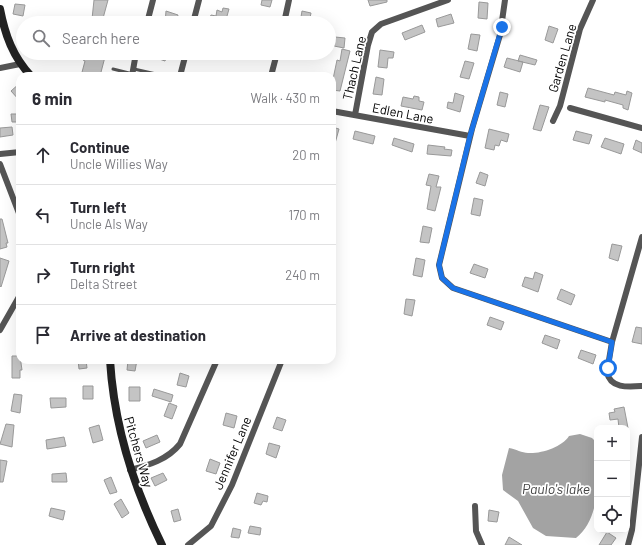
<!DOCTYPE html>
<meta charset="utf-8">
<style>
body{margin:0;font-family:Barlow,sans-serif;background:#f2f2f3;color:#2b2b33}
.controls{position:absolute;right:12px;bottom:12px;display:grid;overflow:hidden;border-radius:8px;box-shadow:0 4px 16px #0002}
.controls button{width:36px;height:36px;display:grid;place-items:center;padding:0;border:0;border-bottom:1px solid #e1e1e2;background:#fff;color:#2b2b33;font:20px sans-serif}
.stop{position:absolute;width:12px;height:12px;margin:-9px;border:3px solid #1a73e8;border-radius:50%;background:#fff}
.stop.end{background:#1a73e8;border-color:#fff;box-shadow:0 1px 4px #0008}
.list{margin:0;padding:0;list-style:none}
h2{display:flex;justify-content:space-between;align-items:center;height:52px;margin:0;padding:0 16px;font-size:17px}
h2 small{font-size:13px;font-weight:400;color:#7c7c81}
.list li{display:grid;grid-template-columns:26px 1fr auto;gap:12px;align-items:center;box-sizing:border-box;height:60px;padding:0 16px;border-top:1px solid #e1e1e2}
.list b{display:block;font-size:15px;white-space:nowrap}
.list p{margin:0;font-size:13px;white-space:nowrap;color:#7c7c81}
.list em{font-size:13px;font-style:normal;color:#7c7c81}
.icon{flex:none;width:22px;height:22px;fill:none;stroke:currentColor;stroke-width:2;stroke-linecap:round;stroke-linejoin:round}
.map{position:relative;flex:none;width:642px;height:545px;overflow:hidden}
.search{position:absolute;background:#fff;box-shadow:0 4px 16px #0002;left:16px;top:16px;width:320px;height:44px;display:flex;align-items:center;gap:10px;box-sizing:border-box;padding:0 14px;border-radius:22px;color:#7c7c81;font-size:15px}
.panel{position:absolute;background:#fff;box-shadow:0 4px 16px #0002;left:16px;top:72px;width:320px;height:292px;border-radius:12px}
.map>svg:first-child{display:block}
</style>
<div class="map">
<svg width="642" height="545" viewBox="0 0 642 545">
<rect width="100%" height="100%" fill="#fff"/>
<path fill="#a3a3a3" d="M580 434 592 438 597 443C597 473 603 516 576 538L546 536 533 528 518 501 503 490 502 475 509 448C516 449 522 453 528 453 541 454 562 447 569 436Z"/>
<path fill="#c4c4c4" stroke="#999" d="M94 0H108L102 22 92 19Z
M262 0H272L270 7 261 5Z
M368 0H387V2L370 6Z
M479 2 488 3 487 19 478 18Z
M15 4 25 5 23 16 13 14Z
M223 8 229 9 225 23 209 20 211 15 216 16 217 10 222 12Z
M166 11 178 15 176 23H165Z
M302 11 311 13 309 23H300Z
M451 14 454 23 438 27 436 19Z
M422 25 425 32 405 40 402 33Z
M549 26 558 29 553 43 545 40Z
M471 34 480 35 477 51 468 49Z
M335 37 345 38 344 48 334 46Z
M342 49 350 51 340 91 332 90V84L337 60 340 61Z
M380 50 394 52 393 58H388L387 68 378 67Z
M85 53H106L100 76H81L85 61 83 60Z
M145 53H168L165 61 145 54Z
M520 55 537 60 535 65 518 61Z
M507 58 523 62 520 72 504 67Z
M465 61 474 63 469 79 460 77Z
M376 77 384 79 382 95 373 94Z
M20 83V101L11 91Z
M588 88 614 95 615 92 626 95 627 91 632 93 628 110 623 108V105L605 100V102L585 97Z
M500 92 508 94 505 107 497 105Z
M455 93 464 96 460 112 447 108 448 102 453 103Z
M414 96 419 97V101L424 102 422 110 401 106 403 97 413 99Z
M540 105 549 107 541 131 533 129Z
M11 114H17V122H12Z
M12 127 13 135 0 137V128Z
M332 127 339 129 334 147 332 146Z
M489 129 509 134 507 142 501 140 499 146 495 145 494 150 485 148Z
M355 131 375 136 373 144 353 139Z
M576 131 592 135 589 144 573 140Z
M394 138 414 144 412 152 392 145Z
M605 138 624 144 621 154 601 147Z
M636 140 642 143V153L633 149Z
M428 145 445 147 444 149 452 150 451 156 427 154Z
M480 172 488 175 485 186 476 183Z
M429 174 439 176 436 187H441L435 211 427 209 431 186 426 185Z
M474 198 483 200 480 216 471 214Z
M0 219H2L8 243H6L7 247 0 249Z
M423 226 432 228 429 243 420 242Z
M612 244 622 246 618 261 609 258Z
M0 258 9 261 1 287 0 286Z
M416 258 425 260 422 277 413 275Z
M474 264 488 269 485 278 470 273Z
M535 272 543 275 538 292 522 286 525 277 533 279Z
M561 289 575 295 571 305 557 299Z
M406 299 415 300 412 316 404 314Z
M490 317 504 322 501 330 487 325Z
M636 327 642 328V344L632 342Z
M545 335 560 340 557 349 542 343Z
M581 350 596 355 593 364 578 358Z
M12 356H20L22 370H20V378H12Z
M78 360H86L87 368 79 369Z
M128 360H137L135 371 127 370Z
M180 373 189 376 186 387 177 385Z
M83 386H93V399H83Z
M129 387H140V401H129Z
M154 389 173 395 171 402 152 396Z
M14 394 22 395 20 413 11 411Z
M50 398H66V407L51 408Z
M169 403 177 406 172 419 164 416Z
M624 407 628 428H619L618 419 610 420 609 413 615 412 614 409Z
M226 413 237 416 234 428 223 425Z
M277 417 286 420 282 431 273 428Z
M6 424 14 425 12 447 0 444Z
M99 425 103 440 93 443 89 428Z
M157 435 160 442 146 448 143 441Z
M64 437 66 446 47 449 46 440Z
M269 443 280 446 276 458 266 454Z
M210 459 220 463 216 474 206 471Z
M0 460 7 461 3 482H0Z
M66 473 67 482H52V474Z
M163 473 167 480 155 486 151 478Z
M111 477 117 492 110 494 104 480Z
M257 493 268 496 267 502 263 501 261 505 254 503Z
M121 499 129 513 122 518 114 504Z
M51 508 65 511 63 520 49 516Z
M178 509 181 520 174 522 171 511Z
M489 510 499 512 497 522 488 521Z
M250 526 261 528 260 535 248 533Z
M233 528 241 530 239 538 231 537Z
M607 532 616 538 611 545H599Z
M509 537 522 545H505Z"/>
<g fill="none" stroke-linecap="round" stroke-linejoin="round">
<path stroke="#555" stroke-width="3" d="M113 69 133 74
M134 69 165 76"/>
<path stroke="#555" stroke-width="6" d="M505 0 500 35 472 129 439 265 442 278 453 288 612 342
M147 23 153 0
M193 23 199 0
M284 23 289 0
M0 68 20 64
M132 76 136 53
M180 76 186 53
M271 76 277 53
M570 108 642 128
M332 111 470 136
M355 115 368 45 372 32 381 24 448 0
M553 121 560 106 580 29 593 0
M0 154 20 152
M0 164 20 216
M642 237 612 342 607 372C610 389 629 387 642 386
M0 330 20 295
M130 470C149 465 167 460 180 444L217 360
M475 506 476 531 482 545
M188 545 211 526 232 485 282 360
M628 545 632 530 642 437"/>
<path stroke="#222" stroke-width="8" d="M0 9C5 35 13 57 31 76
M110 360C114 426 133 486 162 545"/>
</g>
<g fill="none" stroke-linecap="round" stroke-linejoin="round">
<path stroke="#1a73e8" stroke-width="5" d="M502 27 470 136 439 265 442 278 453 288 612 342 608 368"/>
</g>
<g text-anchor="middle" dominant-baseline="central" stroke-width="3.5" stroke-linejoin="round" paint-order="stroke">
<g font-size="13" fill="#000" stroke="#fff">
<text transform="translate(562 58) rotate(-74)">Garden Lane</text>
<text transform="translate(354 68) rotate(-77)">Thach Lane</text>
<text transform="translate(403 113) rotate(11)">Edlen Lane</text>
<text transform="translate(139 452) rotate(74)">Pitchers Way</text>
<text transform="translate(232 453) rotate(-67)">Jennifer Lane</text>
</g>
<g font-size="14" font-style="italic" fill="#444" stroke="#fff">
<text x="556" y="488">Paulo's lake</text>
</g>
</g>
</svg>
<div class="controls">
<button>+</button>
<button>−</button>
<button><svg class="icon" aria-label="locate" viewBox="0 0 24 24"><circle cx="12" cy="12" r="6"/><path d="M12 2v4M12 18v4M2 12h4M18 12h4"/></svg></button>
</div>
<div class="stop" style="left:608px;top:368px"></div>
<div class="stop end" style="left:502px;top:27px"></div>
<div class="search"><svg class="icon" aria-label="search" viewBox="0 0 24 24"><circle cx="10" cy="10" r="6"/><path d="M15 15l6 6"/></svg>Search here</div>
<section class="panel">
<h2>6 min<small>Walk · 430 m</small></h2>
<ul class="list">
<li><svg class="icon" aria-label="ahead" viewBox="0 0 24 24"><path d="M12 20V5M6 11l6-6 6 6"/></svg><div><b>Continue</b><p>Uncle Willies Way</p></div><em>20 m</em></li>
<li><svg class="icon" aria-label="left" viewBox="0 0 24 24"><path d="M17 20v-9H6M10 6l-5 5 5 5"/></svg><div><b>Turn left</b><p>Uncle Als Way</p></div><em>170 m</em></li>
<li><svg class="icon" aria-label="right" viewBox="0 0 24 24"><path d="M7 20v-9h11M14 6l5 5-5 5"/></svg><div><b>Turn right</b><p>Delta Street</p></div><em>240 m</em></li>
<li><svg class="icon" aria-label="arrive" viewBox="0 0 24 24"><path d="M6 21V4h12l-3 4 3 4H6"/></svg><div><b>Arrive at destination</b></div></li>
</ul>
</section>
</div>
